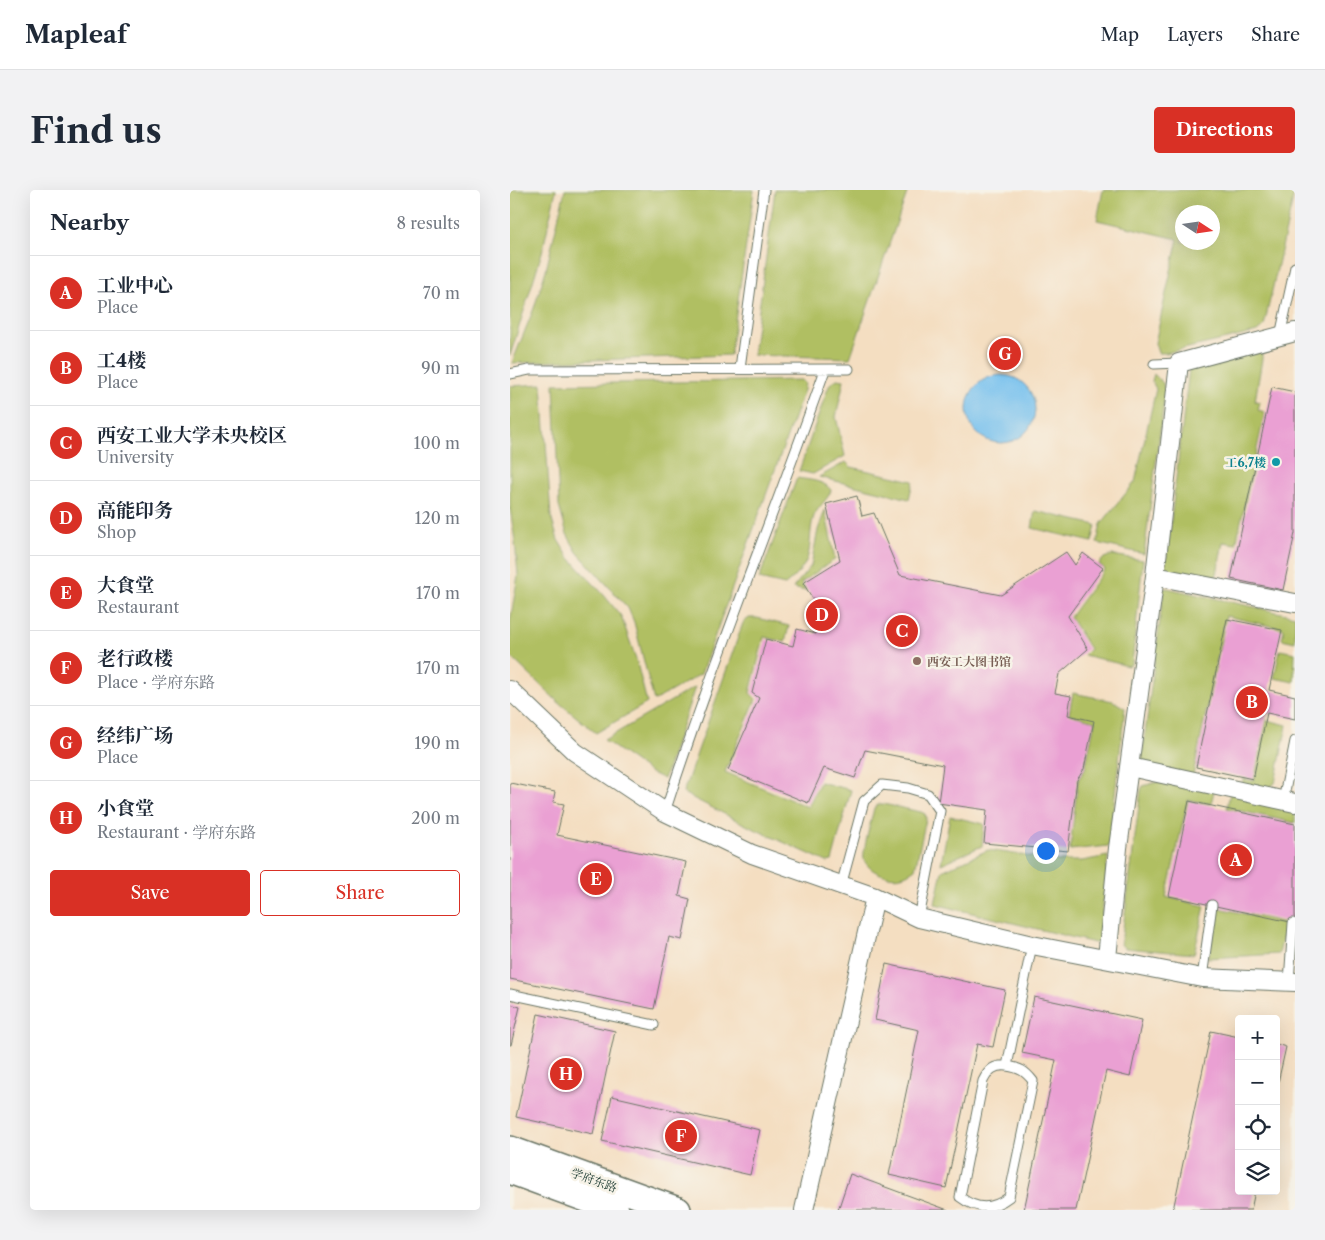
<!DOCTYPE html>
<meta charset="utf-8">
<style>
body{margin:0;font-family:"Libre Caslon Text","Noto Serif SC",serif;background:#f2f2f3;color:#1f2937}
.controls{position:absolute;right:15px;bottom:15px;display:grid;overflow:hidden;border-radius:5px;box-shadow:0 5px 20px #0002}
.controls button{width:45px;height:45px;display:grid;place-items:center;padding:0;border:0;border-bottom:1px solid #e0e1e3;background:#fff;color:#1f2937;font:25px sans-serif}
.compass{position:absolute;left:665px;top:15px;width:45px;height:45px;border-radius:50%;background:#fff;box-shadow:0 5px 20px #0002;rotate:102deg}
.you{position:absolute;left:535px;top:660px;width:18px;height:18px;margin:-12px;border:4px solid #fff;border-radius:50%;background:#1a73e8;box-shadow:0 0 0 8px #1a73e833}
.badge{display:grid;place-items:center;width:32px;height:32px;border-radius:50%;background:#d93025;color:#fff;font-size:16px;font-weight:700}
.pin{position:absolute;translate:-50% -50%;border:2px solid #fff;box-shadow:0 1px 5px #0006}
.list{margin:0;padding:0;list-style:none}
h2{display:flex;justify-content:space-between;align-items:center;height:65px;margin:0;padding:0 20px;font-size:21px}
h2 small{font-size:16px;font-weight:400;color:#747a83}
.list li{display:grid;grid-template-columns:32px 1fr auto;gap:15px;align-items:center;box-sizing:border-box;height:75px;padding:0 20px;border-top:1px solid #e0e1e3}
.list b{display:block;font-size:19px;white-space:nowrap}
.list p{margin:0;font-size:16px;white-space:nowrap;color:#747a83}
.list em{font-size:16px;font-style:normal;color:#747a83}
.actions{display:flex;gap:10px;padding:15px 20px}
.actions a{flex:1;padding:11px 0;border:1px solid #d93025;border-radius:5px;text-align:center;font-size:18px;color:#d93025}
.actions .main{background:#d93025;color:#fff}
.icon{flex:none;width:28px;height:28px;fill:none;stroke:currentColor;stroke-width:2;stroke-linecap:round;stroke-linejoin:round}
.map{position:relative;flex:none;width:785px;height:1020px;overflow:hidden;border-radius:5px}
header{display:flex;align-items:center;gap:30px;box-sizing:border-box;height:70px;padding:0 25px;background:#fff;border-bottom:1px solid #e0e1e3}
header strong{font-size:24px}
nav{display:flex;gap:28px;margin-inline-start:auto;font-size:18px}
.intro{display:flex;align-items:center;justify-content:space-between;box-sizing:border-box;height:120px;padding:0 30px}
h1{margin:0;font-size:35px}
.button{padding:12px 22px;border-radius:5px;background:#d93025;color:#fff;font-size:18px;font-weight:700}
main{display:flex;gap:30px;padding:0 30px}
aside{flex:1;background:#fff;border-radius:5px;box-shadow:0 5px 20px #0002}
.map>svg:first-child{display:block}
</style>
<header>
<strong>Mapleaf</strong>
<nav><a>Map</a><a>Layers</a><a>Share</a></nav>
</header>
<div class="intro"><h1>Find us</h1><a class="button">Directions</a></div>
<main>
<aside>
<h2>Nearby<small>8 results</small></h2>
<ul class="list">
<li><span class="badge">A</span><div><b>工业中心</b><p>Place</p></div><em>70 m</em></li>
<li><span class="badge">B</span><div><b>工4楼</b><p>Place</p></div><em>90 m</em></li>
<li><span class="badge">C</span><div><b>西安工业大学未央校区</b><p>University</p></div><em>100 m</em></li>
<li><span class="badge">D</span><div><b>高能印务</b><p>Shop</p></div><em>120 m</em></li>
<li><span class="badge">E</span><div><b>大食堂</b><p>Restaurant</p></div><em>170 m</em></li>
<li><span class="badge">F</span><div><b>老行政楼</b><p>Place · 学府东路</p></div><em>170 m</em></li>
<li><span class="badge">G</span><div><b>经纬广场</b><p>Place</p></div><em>190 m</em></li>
<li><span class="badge">H</span><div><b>小食堂</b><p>Restaurant · 学府东路</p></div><em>200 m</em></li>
</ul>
<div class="actions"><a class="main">Save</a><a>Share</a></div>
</aside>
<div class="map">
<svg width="785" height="1020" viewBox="0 0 785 1020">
<rect width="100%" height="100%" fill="#f7f3e8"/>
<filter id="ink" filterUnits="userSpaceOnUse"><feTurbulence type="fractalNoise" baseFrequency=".02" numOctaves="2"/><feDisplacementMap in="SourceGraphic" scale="10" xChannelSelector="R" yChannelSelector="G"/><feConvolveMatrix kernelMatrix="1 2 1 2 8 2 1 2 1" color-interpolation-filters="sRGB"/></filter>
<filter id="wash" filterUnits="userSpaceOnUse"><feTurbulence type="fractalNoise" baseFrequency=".0096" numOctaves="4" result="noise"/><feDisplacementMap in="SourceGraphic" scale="20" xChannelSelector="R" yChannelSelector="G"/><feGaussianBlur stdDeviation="1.12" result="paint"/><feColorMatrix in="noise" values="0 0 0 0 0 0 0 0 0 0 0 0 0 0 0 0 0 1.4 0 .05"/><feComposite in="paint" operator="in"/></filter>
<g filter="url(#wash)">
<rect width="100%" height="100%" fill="#f4dec1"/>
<path fill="#b0bf62" stroke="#687e4b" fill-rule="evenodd" d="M0 0H46L33 59 0 166Z
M55 0H244L220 165 2 173 24 118 36 80Z
M265 0H398L340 168 243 165Z
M593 0H785L754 136 747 142 656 163H648L645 153 668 49 587 30ZM672 22H702V52H672Z
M744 160 748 161 752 164V169L745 211 750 212 748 220 755 222 726 354 713 352 707 384 703 389 655 381 679 179Z
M644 184 653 193 655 203 634 364 587 353 591 334 625 292 646 199 642 191Z
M327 189 334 190 326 227 335 266 303 284 289 281 317 201 320 194Z
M291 190 295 193 294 200 191 484 144 511 124 432 118 418 67 362 57 344 49 316 44 194Z
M32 194 41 327 48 350 58 366 93 404 111 426 126 469 137 513 86 543 47 511 0 466V432L8 385 5 351 0 318V196Z
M336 272 341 277 403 291 399 309 309 287Z
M287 288C298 290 314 290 321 300 319 309 308 316 304 326 298 342 303 361 294 375 289 383 282 389 275 395L249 389Z
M315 320 325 369 291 393 296 401 283 398 301 376 308 340Z
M525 321 586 335 582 352 522 338Z
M602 365 633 370 622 474 618 476 574 465 580 459 560 427 595 379 589 374 594 368Z
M657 398 785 426V452L772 449 774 439 716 426 683 585 631 574 654 399Z
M239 428H247L279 436 275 452 254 447 240 503 246 509 215 582 298 617 310 592 341 600 322 671 317 672 240 637 173 603 233 433Z
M770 460 785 463 784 492 764 488Z
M185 497 154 589 141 583 94 550Z
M563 503 603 511 615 518 599 656 560 660 568 590 575 579 585 531 559 524Z
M757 530 777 535 765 593 757 600 732 596 733 589 744 591Z
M647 592H664L704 601 701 614 678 610 656 707 695 716 684 764 614 758 611 754 631 600 633 596Z
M720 603 785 617V633L717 618Z
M369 614H373L411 622 415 624 416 629 405 679C401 682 396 685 391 686 379 689 358 682 354 669 352 662 362 628 364 618Z
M440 626 474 634 472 656 431 674Z
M478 660 550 671H572L598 666 589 754 425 714 432 681Z
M709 718 776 733 769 764 698 768Z"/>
<path fill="#74c0ee" stroke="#4a7e91" d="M457 219a34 34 0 1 1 68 0a34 34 0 1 1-68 0Z"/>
<g id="blocks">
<path fill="#eaa0d3" d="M762 197 785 202V343L773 400 721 389Z
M347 306 352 326 364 323 390 385 491 405 556 362 565 375 573 363 593 378 558 426 578 459 549 484 545 503 561 506 558 525 584 531 574 579 567 590 558 661 474 653 477 620 428 613 433 575 355 560 345 588 314 578 298 613 218 580 249 508 242 503 256 449 283 456 287 439 306 444 311 422 293 393 330 370 316 314Z
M717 429 772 440 759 500 785 506V529L757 523 743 589 686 577Z
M0 593 45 602 43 612 54 614 47 645 176 672 169 706 180 709 172 750 159 747 144 819 0 789Z
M679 611 785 634V733L659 706Z
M376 774 495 800 483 857 467 854 436 998 379 985 409 840 365 830Z
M524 807 632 830 620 887 596 881 566 1020H514L546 870 512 863Z
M0 814 10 817 1 855H0Z
M28 824 105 841 83 944 6 927Z
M701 841 729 847V1001H745L741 1020H663Z
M766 854 776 857 767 897H766Z
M102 906 250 940 240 985 92 951Z
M340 984 438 1020H328Z"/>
</g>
</g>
<g filter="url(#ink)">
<use href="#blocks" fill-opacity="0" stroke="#6a7565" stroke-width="1"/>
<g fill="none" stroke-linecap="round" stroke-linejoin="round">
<g stroke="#6a7565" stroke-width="11">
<path id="lane" d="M770 146 785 77
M644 174 669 173
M230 178 254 0
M0 184 19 180 339 179
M773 611 785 551
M155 622C203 473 263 327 315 180
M331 696 354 611 372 595 398 598 418 604 430 621 409 728
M692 788 702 715
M779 792 783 733
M0 804 144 835
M497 876C510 878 515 881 523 891L499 1007C482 1020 467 1020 450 1007L473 891C479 879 484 875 497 876L522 755"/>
</g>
<g stroke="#6a7565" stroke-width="20">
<path id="street" d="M645 386 785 413
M0 500 65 562 155 622 242 664 365 707 409 728 522 755 692 788 785 792
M620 577 785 613
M597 768 608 658 645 386 669 173 785 142
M294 1020 365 707"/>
</g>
<g stroke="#6a7565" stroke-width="28">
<path id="secondary" d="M0 959 168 1020
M0 981 106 1020"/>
</g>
<use href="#lane" stroke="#fff" stroke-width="9"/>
<use href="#street" stroke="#fff" stroke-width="18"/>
<use href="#secondary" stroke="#fff" stroke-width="25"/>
</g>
</g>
<circle fill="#0f9aa8" stroke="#f7f3e8" stroke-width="2" cx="766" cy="272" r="5"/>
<circle fill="#8d6e63" stroke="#f7f3e8" stroke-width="2" cx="407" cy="471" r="5"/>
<g text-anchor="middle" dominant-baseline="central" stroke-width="5" stroke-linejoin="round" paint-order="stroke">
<g font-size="12" font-weight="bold" fill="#0d838f" stroke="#f7f3e8" text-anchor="end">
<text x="756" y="272">工6,7楼</text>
</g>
<g font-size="12" font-weight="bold" fill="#785e54" stroke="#f7f3e8" text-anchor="start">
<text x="417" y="471">西安工大图书馆</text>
</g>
<g font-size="12" fill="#1f3d34" stroke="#f7f3e8">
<text transform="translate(84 990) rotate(20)">学府东路</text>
</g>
</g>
</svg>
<div class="controls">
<button>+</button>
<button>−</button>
<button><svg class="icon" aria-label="locate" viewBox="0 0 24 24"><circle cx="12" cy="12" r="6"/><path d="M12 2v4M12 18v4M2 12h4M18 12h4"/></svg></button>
<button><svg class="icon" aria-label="layers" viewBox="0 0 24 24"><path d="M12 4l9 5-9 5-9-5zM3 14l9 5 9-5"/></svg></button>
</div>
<svg class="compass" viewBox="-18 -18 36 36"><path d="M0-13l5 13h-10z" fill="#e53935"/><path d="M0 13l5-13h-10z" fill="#747a83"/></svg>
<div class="you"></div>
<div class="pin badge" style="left:726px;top:670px">A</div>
<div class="pin badge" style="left:742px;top:512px">B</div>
<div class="pin badge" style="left:392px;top:441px">C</div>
<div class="pin badge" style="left:312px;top:425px">D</div>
<div class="pin badge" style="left:86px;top:689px">E</div>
<div class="pin badge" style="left:171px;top:946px">F</div>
<div class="pin badge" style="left:495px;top:164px">G</div>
<div class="pin badge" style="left:56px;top:884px">H</div>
</div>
</main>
